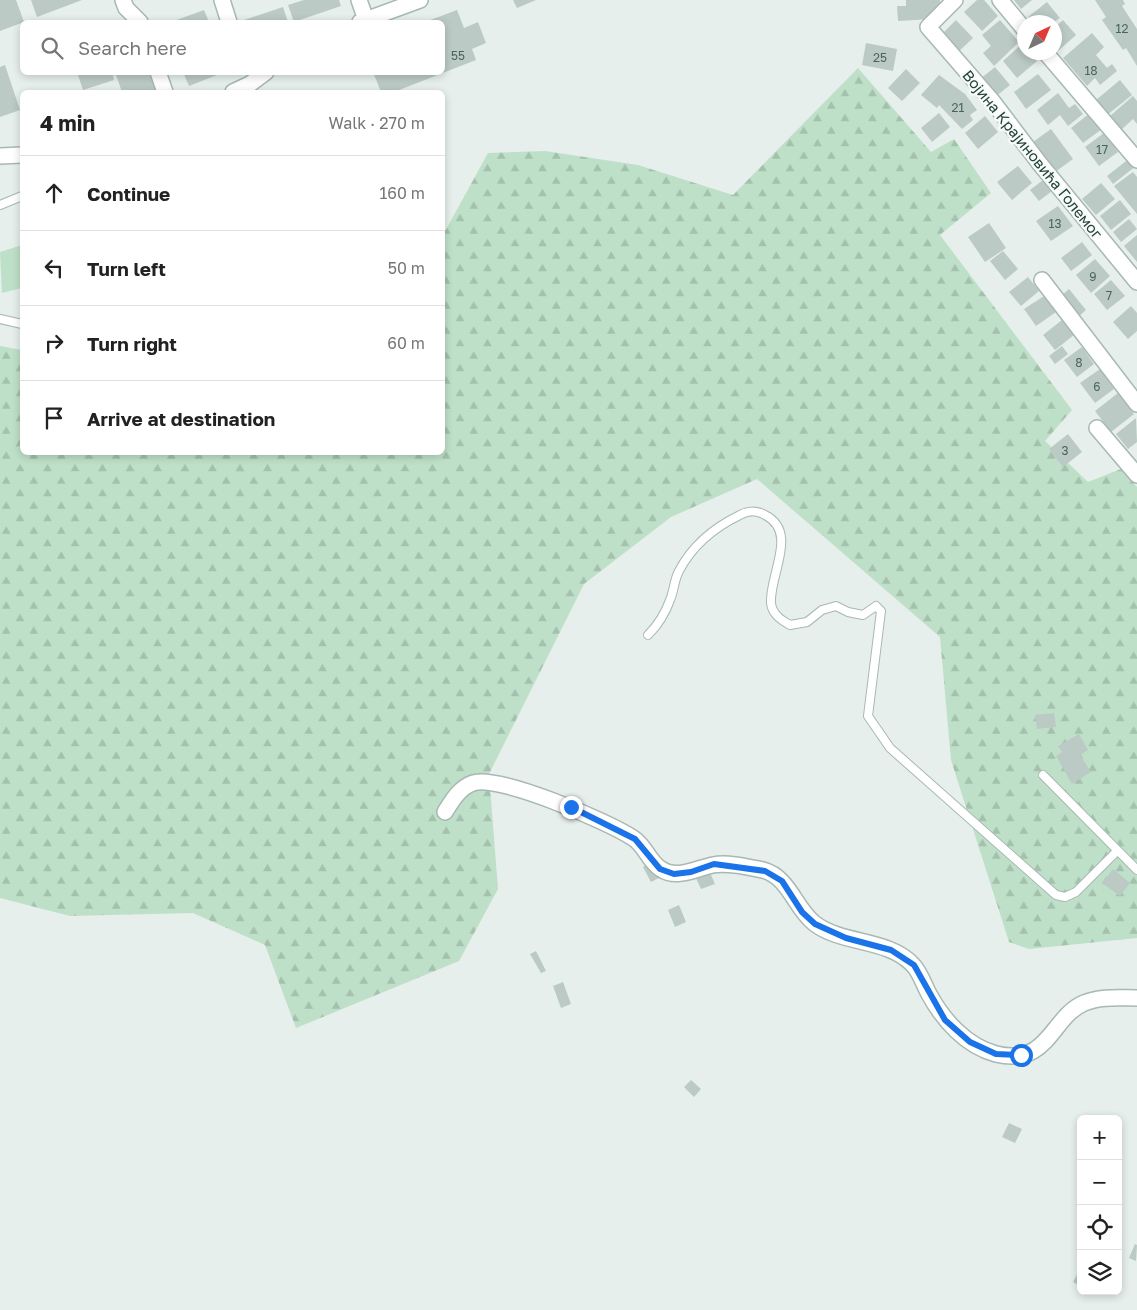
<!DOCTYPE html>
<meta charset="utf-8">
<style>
body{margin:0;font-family:"Golos Text",sans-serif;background:#f2f2f2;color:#222}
.controls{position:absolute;right:15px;bottom:15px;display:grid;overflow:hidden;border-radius:8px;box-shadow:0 2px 8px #0003}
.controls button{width:45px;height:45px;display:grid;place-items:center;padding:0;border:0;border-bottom:1px solid #e0e0e0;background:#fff;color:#222;font:25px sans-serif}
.compass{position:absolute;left:1017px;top:15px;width:45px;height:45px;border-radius:50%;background:#fff;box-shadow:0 2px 8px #0003;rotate:44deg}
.stop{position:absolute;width:15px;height:15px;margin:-11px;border:4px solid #1a73e8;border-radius:50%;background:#fff}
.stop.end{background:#1a73e8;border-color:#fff;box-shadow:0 1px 5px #0008}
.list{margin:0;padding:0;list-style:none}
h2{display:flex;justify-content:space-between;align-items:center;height:65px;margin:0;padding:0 20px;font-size:21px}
h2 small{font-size:16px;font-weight:400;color:#767676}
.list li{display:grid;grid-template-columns:32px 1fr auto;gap:15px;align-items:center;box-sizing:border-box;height:75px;padding:0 20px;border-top:1px solid #e0e0e0}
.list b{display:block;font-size:19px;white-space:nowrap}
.list em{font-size:16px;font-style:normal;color:#767676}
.icon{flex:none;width:28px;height:28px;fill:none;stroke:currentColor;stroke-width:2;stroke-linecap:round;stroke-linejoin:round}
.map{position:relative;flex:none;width:1137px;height:1310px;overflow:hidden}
.search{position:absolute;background:#fff;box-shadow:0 2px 8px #0003;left:20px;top:20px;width:425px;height:55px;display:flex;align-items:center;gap:12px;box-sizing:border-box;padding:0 18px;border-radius:8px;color:#767676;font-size:19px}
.panel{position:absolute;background:#fff;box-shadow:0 2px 8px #0003;left:20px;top:90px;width:425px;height:365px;border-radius:8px}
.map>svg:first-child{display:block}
</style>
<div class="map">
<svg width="1137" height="1310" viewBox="0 0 1137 1310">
<defs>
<pattern id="forest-firs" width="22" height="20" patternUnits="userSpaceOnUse" patternTransform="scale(1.25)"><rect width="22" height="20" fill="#bfe0c8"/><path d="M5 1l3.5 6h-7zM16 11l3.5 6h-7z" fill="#a4c1ad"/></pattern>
</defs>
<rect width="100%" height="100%" fill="#e6efeb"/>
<path fill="#bfe0c8" d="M22 245V288L2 293 0 252Z"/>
<path fill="url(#forest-firs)" d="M858 68 931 152 954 139 991 193 940 235 1072 410 1045 441 1088 482 1121 469 1137 487V938L1029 949 1009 942 951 760 940 637 757 479 671 517 584 584 489 774 498 889 459 961 296 1028 265 945 193 913 70 916 0 898V346L22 350V452H442L443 235 488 153 545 151 638 165 733 195Z"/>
<path fill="#bbcac4" d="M0 0H16L24 22 0 31Z
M31 0H82L37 17Z
M304 0H339L341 6 294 22 288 5Z
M513 0H536L517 8Z
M906 0H940V13L932 19 898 21 897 6H906Z
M977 0H984L998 16 982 31 964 12Z
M1014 0H1032L1021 9Z
M1095 0H1123L1125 4 1122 6 1137 29V66L1126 48 1123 50 1102 20 1106 17Z
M1047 2 1060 18 1054 22H1033L1028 17Z
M283 7 288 22H238Z
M204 10 209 22H171Z
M457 10 464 28 478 22 486 43 472 49 476 60 394 92H381L373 72H442V22H425Z
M956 20 973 38 956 54 940 36Z
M1000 20 1019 42 994 66 983 53 991 46 982 35Z
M1063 20 1076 35 1058 51 1054 47V28Z
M1092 33 1104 47 1096 55 1107 68 1112 64 1117 71 1100 85 1095 78 1087 86 1063 58Z
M866 43 897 49 893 71 862 65Z
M1022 44 1024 52H1029L1037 61 1017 78 1003 61Z
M5 65 20 110 0 117V67Z
M995 67 1010 85 995 97 980 79Z
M906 69 920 83 902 101 888 88Z
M77 72H112L114 80 83 90Z
M115 72H150L156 92H122Z
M183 72H222V73L189 86Z
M1038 74 1051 90 1026 109 1014 92Z
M939 75 965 94 977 110 970 115 973 120 962 129 939 105 937 108 921 95Z
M1120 80 1132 95 1107 115 1096 100Z
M1058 93 1069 108 1075 104 1083 114 1068 126 1060 115 1048 125 1037 110Z
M1133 96 1137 101V124L1133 119 1121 130 1110 116Z
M939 113 950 127 932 142 921 128Z
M1090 113 1102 129 1083 143 1071 128Z
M985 116 998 132 978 149 965 133Z
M1051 129 1073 159 1055 172 1033 142Z
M1104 133 1118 152 1099 166 1085 147Z
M1130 158 1136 166 1113 184 1107 176Z
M1018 166 1032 183 1012 200 997 182Z
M1133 172 1137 177V214L1114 186Z
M1043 180 1052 191 1039 201 1030 190Z
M1101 183 1115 199 1096 215 1082 199Z
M1120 200 1131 214 1111 230 1100 216Z
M1058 206 1073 226 1051 241 1036 221Z
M1129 219 1137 229 1121 242 1113 232Z
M989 223 1006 248 985 262 968 237Z
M1137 235V262L1124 246Z
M1082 242 1092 255 1071 271 1061 258Z
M1003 251 1018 269 1005 280 990 261Z
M1095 259 1110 276 1091 293 1076 275Z
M1028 277 1039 291 1021 306 1009 292Z
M1111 280 1125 296 1107 310 1094 294Z
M1069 289 1086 310 1078 317 1061 296Z
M1044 296 1056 312 1036 326 1024 309Z
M1131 306 1137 313V331L1128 339 1113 322Z
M1062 320 1074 335 1055 350 1043 335Z
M1062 346 1068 354 1055 364 1049 356Z
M1082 347 1094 364 1077 377 1064 360Z
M1100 369 1114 389 1095 403 1080 383Z
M1118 393 1134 414 1111 432 1095 411Z
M1136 418 1137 442 1128 449 1116 434Z
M1068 434 1082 452 1063 467 1049 449Z
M1054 713 1056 727 1037 729 1035 715Z
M1079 734 1088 750 1080 755 1091 772 1072 784 1056 756 1062 752 1058 746Z
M650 863 659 878 651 882 643 867Z
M708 868 715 884 701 889 694 874Z
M1113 869 1130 883 1120 896 1102 883Z
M679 905 686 922 675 927 668 910Z
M536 951 546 971 541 973 530 954Z
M563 982 571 1004 561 1008 553 986Z
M691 1080 701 1089 694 1097 684 1087Z
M1009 1123 1022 1129 1015 1143 1002 1137Z
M1135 1244 1137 1245 1136 1261 1129 1258Z
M1078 1273 1081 1275V1287L1073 1282Z"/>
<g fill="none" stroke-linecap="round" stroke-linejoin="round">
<g stroke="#a8b8b2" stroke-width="10">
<path id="lane" d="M0 205 22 196
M0 319 22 324
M648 635C658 625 665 614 670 600 674 591 674 580 679 571 692 546 715 527 740 515 749 510 756 510 765 515 799 532 769 575 771 603 772 614 781 620 790 625L807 622 822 610 836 606 848 612 863 615 876 606 881 611 868 716 890 748 1056 895 1065 897 1076 892 1117 851
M1043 775 1137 870"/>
</g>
<g stroke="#a8b8b2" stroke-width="18">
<path id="street" d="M123 0 126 8 140 22
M222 0 229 22
M359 0 366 20
M955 0 928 27 993 102 1040 164 1137 282
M1000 0 1024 29
M360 22 420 0
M1045 52 1137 160
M158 72 165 92
M233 92 250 84 266 72
M0 156 22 155
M1042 280 1137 404
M1097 428 1137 475
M445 812C452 801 459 788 473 783 498 774 609 822 633 838 645 845 649 862 661 869 677 880 697 868 713 865 728 862 748 867 763 870 789 877 795 908 814 923 842 945 888 938 913 965 920 972 924 985 929 994 943 1020 966 1046 996 1054 1049 1067 1051 1017 1084 1003 1101 996 1119 998 1137 998"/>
</g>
<use href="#lane" stroke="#fff" stroke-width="8"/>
<use href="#street" stroke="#fff" stroke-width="15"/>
</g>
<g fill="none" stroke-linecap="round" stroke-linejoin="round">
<path stroke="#1a73e8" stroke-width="6" d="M571 807 635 839 660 869 674 874 691 872 714 864 765 871 782 881 802 912 815 924 846 938 891 950 914 965 945 1020 970 1042 996 1054 1021 1055"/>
</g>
<g text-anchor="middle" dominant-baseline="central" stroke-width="4.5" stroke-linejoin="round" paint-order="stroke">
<g font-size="12" fill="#4a645c">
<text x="1122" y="28">12</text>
<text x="458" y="55">55</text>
<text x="880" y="57">25</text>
<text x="1091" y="70">18</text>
<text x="958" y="107">21</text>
<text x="1102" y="149">17</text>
<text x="1055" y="223">13</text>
<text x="1093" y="276">9</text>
<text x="1109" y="295">7</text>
<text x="1079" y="362">8</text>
<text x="1097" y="386">6</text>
<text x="1065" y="450">3</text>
</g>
<g font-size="15" fill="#24423a" stroke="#f7fbf9">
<text transform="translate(1033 154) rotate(51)">Војина Крајиновића Големог</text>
</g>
</g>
</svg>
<div class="controls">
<button>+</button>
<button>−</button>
<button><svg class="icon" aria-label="locate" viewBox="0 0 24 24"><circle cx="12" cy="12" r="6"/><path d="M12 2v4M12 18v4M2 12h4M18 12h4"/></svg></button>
<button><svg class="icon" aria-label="layers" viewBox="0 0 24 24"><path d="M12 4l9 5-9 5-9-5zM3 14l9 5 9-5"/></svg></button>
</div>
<svg class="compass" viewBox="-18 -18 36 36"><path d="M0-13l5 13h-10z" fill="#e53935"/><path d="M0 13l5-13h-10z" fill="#767676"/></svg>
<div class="stop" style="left:1021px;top:1055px"></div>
<div class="stop end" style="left:571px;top:807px"></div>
<div class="search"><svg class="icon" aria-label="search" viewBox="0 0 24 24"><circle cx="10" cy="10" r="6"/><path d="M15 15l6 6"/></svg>Search here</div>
<section class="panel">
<h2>4 min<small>Walk · 270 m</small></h2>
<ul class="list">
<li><svg class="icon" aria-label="ahead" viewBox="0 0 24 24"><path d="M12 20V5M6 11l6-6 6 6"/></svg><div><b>Continue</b></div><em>160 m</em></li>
<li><svg class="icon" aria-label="left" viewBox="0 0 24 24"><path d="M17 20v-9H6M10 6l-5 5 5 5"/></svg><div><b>Turn left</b></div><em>50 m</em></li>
<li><svg class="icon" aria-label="right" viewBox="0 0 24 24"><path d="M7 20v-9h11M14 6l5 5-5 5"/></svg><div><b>Turn right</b></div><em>60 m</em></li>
<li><svg class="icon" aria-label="arrive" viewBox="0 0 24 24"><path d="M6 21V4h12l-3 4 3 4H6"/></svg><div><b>Arrive at destination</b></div></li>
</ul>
</section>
</div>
